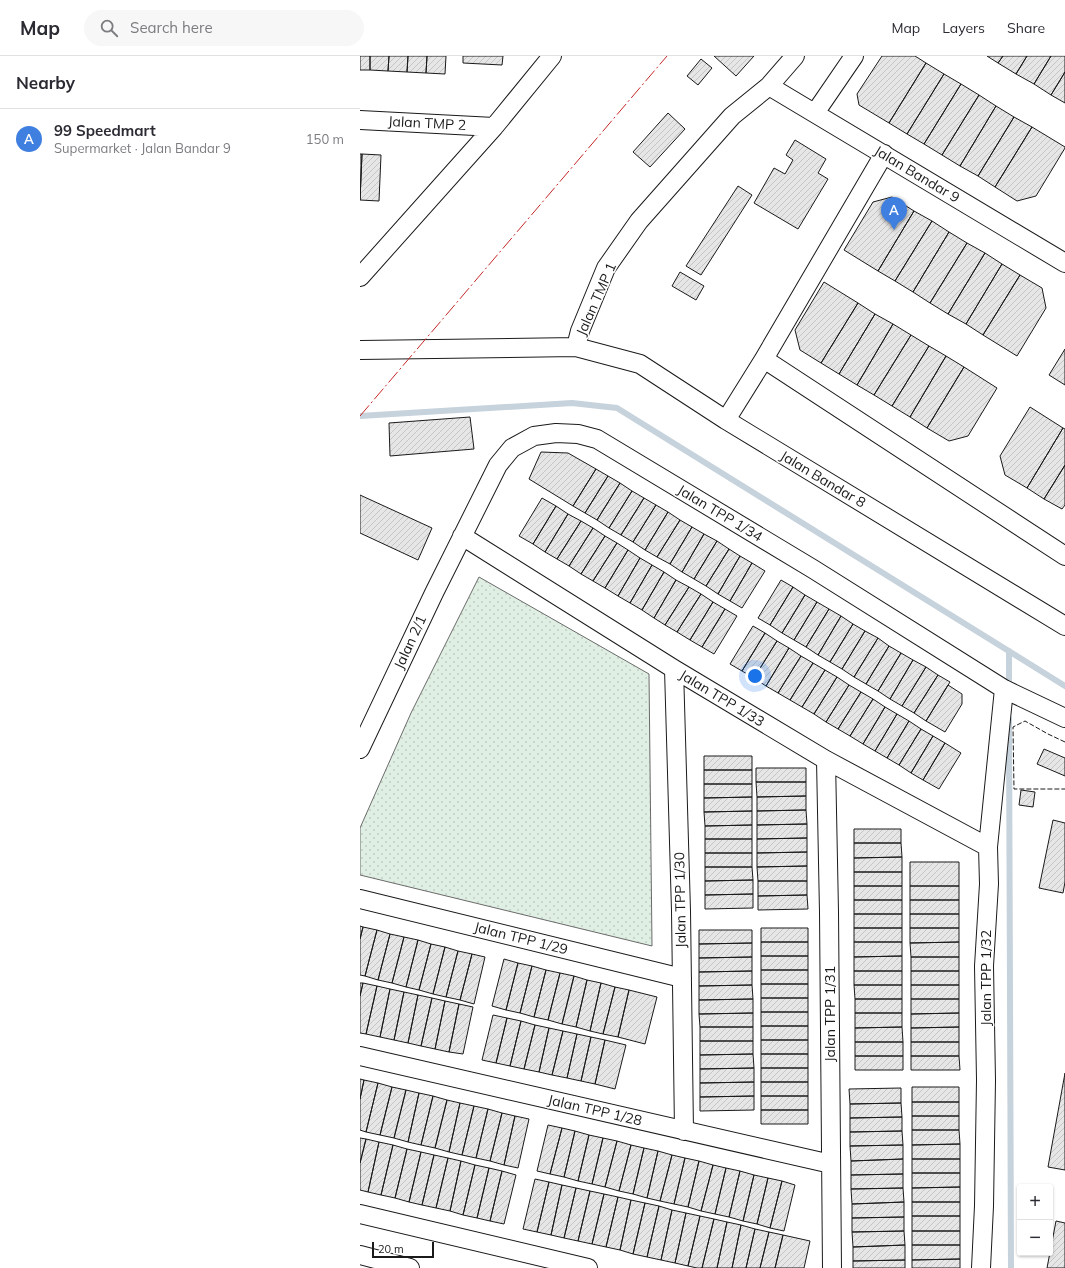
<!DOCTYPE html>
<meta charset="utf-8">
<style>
body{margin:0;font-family:Mulish,sans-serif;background:#f7f7f7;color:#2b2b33}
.controls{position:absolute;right:12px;bottom:12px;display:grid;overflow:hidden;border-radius:4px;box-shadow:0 1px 3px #0004}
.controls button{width:36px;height:36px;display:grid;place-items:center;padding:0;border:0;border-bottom:1px solid #e1e1e2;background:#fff;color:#2b2b33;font:20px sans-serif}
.scale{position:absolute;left:12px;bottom:10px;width:62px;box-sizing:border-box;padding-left:4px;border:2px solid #1a1a1a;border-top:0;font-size:11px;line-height:14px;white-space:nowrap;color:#1a1a1a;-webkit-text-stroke:3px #fff;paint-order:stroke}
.you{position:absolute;left:395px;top:620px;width:14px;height:14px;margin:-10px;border:3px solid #fff;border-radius:50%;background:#1a73e8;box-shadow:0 0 0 6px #1a73e833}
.badge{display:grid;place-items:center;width:26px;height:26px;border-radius:50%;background:#c62828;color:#fff;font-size:13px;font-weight:700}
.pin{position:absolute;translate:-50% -33px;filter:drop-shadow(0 1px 2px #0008)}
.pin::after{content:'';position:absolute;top:21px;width:14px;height:12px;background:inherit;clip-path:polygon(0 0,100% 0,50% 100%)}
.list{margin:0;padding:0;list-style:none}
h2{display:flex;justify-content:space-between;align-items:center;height:52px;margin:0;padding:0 16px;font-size:17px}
h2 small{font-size:13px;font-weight:400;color:#7c7c81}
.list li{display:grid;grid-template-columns:26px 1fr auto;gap:12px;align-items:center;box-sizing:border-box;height:60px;padding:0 16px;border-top:1px solid #e1e1e2}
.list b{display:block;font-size:15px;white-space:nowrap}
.list p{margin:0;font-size:13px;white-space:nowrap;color:#7c7c81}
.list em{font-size:13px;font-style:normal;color:#7c7c81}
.icon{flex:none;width:22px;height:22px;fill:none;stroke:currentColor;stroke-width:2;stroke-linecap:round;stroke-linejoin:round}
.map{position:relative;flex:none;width:705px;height:1212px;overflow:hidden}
header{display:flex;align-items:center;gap:24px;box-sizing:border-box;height:56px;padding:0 20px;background:#fff;border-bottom:1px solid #e1e1e2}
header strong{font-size:19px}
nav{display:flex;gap:22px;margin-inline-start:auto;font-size:14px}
.search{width:280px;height:36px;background:#f7f7f7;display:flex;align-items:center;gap:10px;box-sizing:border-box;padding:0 14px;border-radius:22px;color:#7c7c81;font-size:15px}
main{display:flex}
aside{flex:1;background:#fff}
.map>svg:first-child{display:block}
</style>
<header>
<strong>Map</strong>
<div class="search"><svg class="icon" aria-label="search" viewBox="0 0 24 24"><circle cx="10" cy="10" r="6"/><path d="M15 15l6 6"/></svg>Search here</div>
<nav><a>Map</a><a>Layers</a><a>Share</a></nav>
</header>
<main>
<aside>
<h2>Nearby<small></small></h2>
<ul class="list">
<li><span class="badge" style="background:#3f7fe0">A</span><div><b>99 Speedmart</b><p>Supermarket · Jalan Bandar 9</p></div><em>150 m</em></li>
</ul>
</aside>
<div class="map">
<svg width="705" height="1212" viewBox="0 0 705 1212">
<defs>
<pattern id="park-dots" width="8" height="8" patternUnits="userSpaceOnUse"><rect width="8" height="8" fill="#e0efe3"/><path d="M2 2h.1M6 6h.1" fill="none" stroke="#c0ccc2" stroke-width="1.8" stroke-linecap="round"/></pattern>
<pattern id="building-hatch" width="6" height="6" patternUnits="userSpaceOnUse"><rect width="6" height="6" fill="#e6e6e6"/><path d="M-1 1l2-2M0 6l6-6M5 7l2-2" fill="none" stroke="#c5c5c5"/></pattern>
</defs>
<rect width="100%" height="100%" fill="#fff"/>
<path fill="url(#park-dots)" stroke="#6a6a6a" d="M119 521 289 618 292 890 0 819V772L51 657Z"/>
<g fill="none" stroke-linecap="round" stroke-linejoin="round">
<path stroke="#c6d2dc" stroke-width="6" d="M0 360 212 347 257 352 705 630
M649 595V634
M649 663 651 1212"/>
</g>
<path fill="url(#building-hatch)" stroke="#1a1a1a" d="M0 0H10V14H0Z
M10 0H29L28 15 10 14Z
M29 0H48L47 16 28 15Z
M48 0H67L66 17 47 16Z
M67 0H86L85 18 66 17Z
M103 0H143L142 9 103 7Z
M354 0H394L376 20Z
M522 0H555L566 7 529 67 499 49 497 38Z
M627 0H643L638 7Z
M643 0H667L656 18 638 7Z
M667 0H691L674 28 656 18Z
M691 0H705V16L691 39 674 28Z
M341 3 352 12 338 29 327 20Z
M566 7 584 18 547 78 529 67Z
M705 16V47L691 39Z
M584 18 601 28 564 88 547 78Z
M601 28 619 39 582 99 564 88Z
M619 39 636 50 600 110 582 99Z
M636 50 654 61 618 120 600 110Z
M308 57 325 73 290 111 273 96Z
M654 61 672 71 635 131 618 120Z
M672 71 705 91V92L676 140 657 145 635 131Z
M435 84 466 103 458 117 468 123 438 173 394 147 414 112 425 118 433 104 426 99Z
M0 98H2L0 144Z
M2 98 21 99 19 145 0 144Z
M378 130 392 139 341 219 326 210Z
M532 141 554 155 518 215 484 194 513 146Z
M554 155 572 165 535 225 518 215Z
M572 165 589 176 553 236 535 225Z
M589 176 607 187 570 247 553 236Z
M607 187 625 197 588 258 570 247Z
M625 197 642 208 606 268 588 258Z
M642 208 660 219 623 279 606 268Z
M320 216 344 230 336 244 312 230Z
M660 219 682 232 686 252 657 300 623 279Z
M464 226 498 247 461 307 440 294 435 274Z
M498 247 515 258 479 318 461 307Z
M515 258 533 268 497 329 479 318Z
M533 268 551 279 514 339 497 329Z
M551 279 569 290 532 350 514 339Z
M569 290 586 300 550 361 532 350Z
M705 293V329L689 319Z
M586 300 604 311 567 372 550 361Z
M604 311 637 332 608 380 589 385 567 372Z
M670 351 703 372 667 432 645 419 640 400Z
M110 361 114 393 30 400 29 367Z
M703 372 705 373V409L684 443 667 432Z
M181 396 208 397 236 413 213 450 169 423Z
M705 409V449L702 453 684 443Z
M236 413 248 420 225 457 213 450Z
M248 420 260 427 237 464 225 457Z
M260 427 272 435 249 472 237 464Z
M272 435 284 442 261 479 249 472Z
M0 439 72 472 58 504 0 477Z
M182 442 196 450 173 488 159 480Z
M284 442 296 449 273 486 261 479Z
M296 449 308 456 285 494 273 486Z
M196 450 208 458 185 496 173 488Z
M308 456 320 464 297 501 285 494Z
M208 458 221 465 197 503 185 496Z
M320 464 332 471 310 508 297 501Z
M221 465 233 472 209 510 197 503Z
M332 471 344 478 322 516 310 508Z
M233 472 245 480 221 518 209 510Z
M344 478 357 485 334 523 322 516Z
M245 480 257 487 233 525 221 518Z
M357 485 369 493 346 530 334 523Z
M257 487 268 494 245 532 233 525Z
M369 493 380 500 358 538 346 530Z
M268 494 280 502 258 540 245 532Z
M380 500 392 507 370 545 358 538Z
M280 502 292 509 270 547 258 540Z
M392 507 405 515 382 552 370 545Z
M292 509 304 516 282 554 270 547Z
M304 516 316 524 294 562 282 554Z
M316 524 329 531 305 569 294 562Z
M421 524 433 531 410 569 398 562Z
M329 531 341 538 317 576 305 569Z
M433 531 445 539 422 577 410 569Z
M341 538 353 546 330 584 317 576Z
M445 539 457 546 434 584 422 577Z
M353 546 365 553 342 591 330 584Z
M457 546 469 553 446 591 434 584Z
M365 553 377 560 354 598 342 591Z
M469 553 481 560 458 599 446 591Z
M481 560 493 568 470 606 458 599Z
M493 568 505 575 482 613 470 606Z
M393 570 405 577 382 615 370 608Z
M505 575 518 582 494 621 482 613Z
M405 577 417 585 394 622 382 615Z
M518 582 529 590 506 628 494 621Z
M417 585 429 592 406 630 394 622Z
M529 590 541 597 518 635 506 628Z
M429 592 441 600 418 637 406 630Z
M541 597 553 604 530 643 518 635Z
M441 600 453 607 430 644 418 637Z
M553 604 566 611 542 650 530 643Z
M453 607 465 614 442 651 430 644Z
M566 611 578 619 554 657 542 650Z
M465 614 477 621 454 658 442 651Z
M578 619 590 626 566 665 554 657Z
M477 621 489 629 466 666 454 658Z
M489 629 501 636 478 673 466 666Z
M588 629 602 638V648L585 676 566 665Z
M501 636 513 643 490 680 478 673Z
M513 643 525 651 503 688 490 680Z
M525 651 537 658 515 695 503 688Z
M537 658 549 665 527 702 515 695Z
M549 665 561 673 539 709 527 702Z
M561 673 573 680 551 717 539 709Z
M573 680 585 687 563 724 551 717Z
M585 687 601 697 579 733 563 724Z
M684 693 705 702V720L677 708Z
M344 700H392V714H344Z
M396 712H446V726H396Z
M344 714H392V728H344Z
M396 726H446V740L397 741Z
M344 728H392V741L344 742Z
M661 734 675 736 673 751 659 749Z
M446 740V754L397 755V741Z
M392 741V755L344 756V742Z
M446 754 447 768 397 769V755Z
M392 755V769L345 770 344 756Z
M693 764 705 767V826L703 837 679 832Z
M447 768V782L397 783V769Z
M392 769V783H345V770Z
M494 773H541V787H494Z
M447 782V796L397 797V783Z
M345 783H392V797H345Z
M494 787H541L542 801 494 802Z
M447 796V810L397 811V797Z
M345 797H392V811H345Z
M542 801V816H494V802Z
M550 806H599V830H550Z
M447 810V825H398L397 811Z
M345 811H392L393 824 345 825Z
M494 816H542V830H494Z
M393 824V838L345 839V825Z
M398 825H447V839L398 840Z
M494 830H542V844H494Z
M550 830H599V844H550Z
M393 838V852L345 853V839Z
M447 839 448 853 398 854V840Z
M494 844H542V858H494Z
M550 844H599V858H550Z
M494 858H542V872H494Z
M550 858H599V872H550Z
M0 870 3 871 0 883Z
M3 871 17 874 5 920 0 919V883Z
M401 872H448V886H401Z
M494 872H542V886H494Z
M550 872H599V886L550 887Z
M17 874 30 878 18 924 5 920Z
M339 874H392V887L339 888Z
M30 878 44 881 32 927 18 924Z
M44 881 58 884 46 931 32 927Z
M58 884 71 888 59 934 46 931Z
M401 886H448V900H401Z
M494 886H542V900L494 901Z
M599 886V901H551L550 887Z
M392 887V901L339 902V888Z
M71 888 85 891 73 938 59 934Z
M85 891 98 895 86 941 73 938Z
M98 895 112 898 100 944 86 941Z
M112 898 125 901 114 948 100 944Z
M401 900H448V914H401Z
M542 900V915H494V901Z
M392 901V915L339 916V902Z
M551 901H599V915H551Z
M144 903 158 907 146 954 132 950Z
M158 907 172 910 160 957 146 954Z
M172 910 186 914 174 961 160 957Z
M186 914 200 917 188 964 174 961Z
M401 914H448V928H401Z
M392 915V929L339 930V916Z
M494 915H542V929H494Z
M551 915H599V929H551Z
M200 917 214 920 202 968 188 964Z
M214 920 227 924 216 971 202 968Z
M227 924 241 927 230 975 216 971Z
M0 927H3L0 940Z
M3 927 17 930 6 978 0 977V940Z
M241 927 255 931 243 978 230 975Z
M401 928H448V942H401Z
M392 929 393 943 339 944V930Z
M494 929H542V943H495Z
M551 929H599V943H551Z
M17 930 30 933 20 981 6 978Z
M255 931 269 934 258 981 243 978Z
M30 933 44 936 34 984 20 981Z
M269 934 297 941 285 988 258 981Z
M44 936 58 939 48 987 34 984Z
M58 939 72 942 61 990 48 987Z
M72 942 85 945 75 993 61 990Z
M401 942H448V956H401Z
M393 943V957L339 958V944Z
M495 943H542V957H495Z
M551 943H599V957L551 958Z
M85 945 99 948 89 996 75 993Z
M99 948 113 951 103 998 89 996Z
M401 956H448V970H401Z
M393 957V971H340L339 958Z
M495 957H542V971L495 972Z
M599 957V971L551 972V958Z
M133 959 147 962 136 1007 122 1004Z
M147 962 161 965 150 1010 136 1007Z
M161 965 175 969 164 1013 150 1010Z
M175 969 189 972 179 1016 164 1013Z
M401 970H448V984H401Z
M340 971H393V985H340Z
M542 971 543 986H495V972Z
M599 971V986H551V972Z
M189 972 203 975 192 1019 179 1016Z
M203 975 217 978 207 1022 192 1019Z
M217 978 231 981 221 1025 207 1022Z
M231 981 245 984 235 1028 221 1025Z
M245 984 266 989 255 1033 235 1028Z
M401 984H448V998H401Z
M340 985H393V998L340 999Z
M495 986H543V1000H495Z
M551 986H599V1000H551Z
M393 998 394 1012 340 1013V999Z
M401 998H448V1012H401Z
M495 1000H543V1014H495Z
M551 1000H599L600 1014H551Z
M394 1012V1026L340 1027V1013Z
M401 1012H448V1026H401Z
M705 1017V1114L688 1111Z
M0 1023 4 1024 0 1043Z
M4 1024 18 1027 6 1076 0 1074V1043Z
M394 1026V1040L340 1041V1027Z
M401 1026H448V1040H401Z
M18 1027 32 1031 20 1079 6 1076Z
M32 1031 46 1034 34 1082 20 1079Z
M552 1031H599V1046H552Z
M541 1032V1047L490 1048 489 1033Z
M46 1034 59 1037 48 1086 34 1082Z
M59 1037 73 1040 61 1089 48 1086Z
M73 1040 87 1044 75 1092 61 1089Z
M394 1040V1054L340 1055V1041Z
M401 1040H448V1054H401Z
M87 1044 100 1047 89 1096 75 1092Z
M552 1046H599V1060H552Z
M100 1047 114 1050 102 1099 89 1096Z
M541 1047 542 1061 490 1062V1048Z
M114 1050 128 1053 116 1102 102 1099Z
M128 1053 142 1057 130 1105 116 1102Z
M401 1054H448V1068H401Z
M142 1057 155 1060 144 1109 130 1105Z
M155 1060 169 1063 158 1112 144 1109Z
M552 1060H599V1074H552Z
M542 1061V1075L490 1076V1062Z
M188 1069 202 1072 190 1118 177 1115Z
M202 1072 215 1075 204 1121 190 1118Z
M552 1074H599L600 1088 552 1089Z
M215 1075 229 1079 218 1125 204 1121Z
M542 1075 543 1089 490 1090V1076Z
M229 1079 243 1082 232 1128 218 1125Z
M0 1082 6 1083 0 1107Z
M243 1082 257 1085 245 1131 232 1128Z
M6 1083 19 1086 8 1136 0 1134V1107Z
M257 1085 271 1089 259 1135 245 1131Z
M19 1086 33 1089 21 1139 8 1136Z
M600 1088V1103H552V1089Z
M33 1089 47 1093 35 1142 21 1139Z
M271 1089 284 1092 273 1138 259 1135Z
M543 1089V1103L491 1105 490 1090Z
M284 1092 298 1095 287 1142 273 1138Z
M47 1093 61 1096 49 1146 35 1142Z
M298 1095 312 1099 300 1145 287 1142Z
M61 1096 74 1099 62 1149 49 1146Z
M74 1099 88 1102 76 1152 62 1149Z
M312 1099 325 1102 314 1148 300 1145Z
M88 1102 101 1105 90 1155 76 1152Z
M325 1102 339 1105 328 1151 314 1148Z
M543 1103V1118L491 1119V1105Z
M552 1103H600V1117H552Z
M101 1105 115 1109 103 1159 90 1155Z
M339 1105 353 1109 341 1155 328 1151Z
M115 1109 129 1112 117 1162 103 1159Z
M353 1109 366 1112 355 1158 341 1155Z
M129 1112 142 1115 130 1165 117 1162Z
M366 1112 380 1115 369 1161 355 1158Z
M142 1115 156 1119 144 1168 130 1165Z
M380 1115 394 1119 383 1165 369 1161Z
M552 1117H600V1131L552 1132Z
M543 1118V1132L491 1133V1119Z
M394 1119 408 1122 397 1168 383 1165Z
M408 1122 422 1125 410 1172 397 1168Z
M175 1123 189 1126 177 1176 163 1173Z
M422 1125 435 1129 424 1175 410 1172Z
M189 1126 202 1129 191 1179 177 1176Z
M202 1129 216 1132 204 1182 191 1179Z
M600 1131V1146H552V1132Z
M216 1132 230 1135 218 1185 204 1182Z
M543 1132 544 1146 492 1148 491 1133Z
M230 1135 244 1138 232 1188 218 1185Z
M244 1138 258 1141 246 1191 232 1188Z
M258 1141 271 1144 260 1194 246 1191Z
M271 1144 285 1147 273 1198 260 1194Z
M544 1146V1161L492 1162V1148Z
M552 1146H600V1160H552Z
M285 1147 299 1150 287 1201 273 1198Z
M299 1150 312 1154 301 1204 287 1201Z
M312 1154 326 1157 315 1207 301 1204Z
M326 1157 340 1160 328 1210 315 1207Z
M340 1160 354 1163 342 1212H337L328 1210Z
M552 1160H600V1175H552Z
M544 1161V1175L492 1176V1162Z
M354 1163 367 1166 357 1212H342Z
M696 1165 705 1167V1212H687Z
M367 1166 381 1169 372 1212H357Z
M381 1169 395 1173 386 1212H372Z
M395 1173 409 1176 400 1212H386Z
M544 1175 545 1189 493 1191 492 1176Z
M552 1175H600V1189H552Z
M409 1176 423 1179 415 1212H400Z
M423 1179 450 1185 444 1212H415Z
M545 1189V1204L493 1205V1191Z
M552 1189H600V1203L552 1204Z
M600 1203V1212H552V1204Z
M545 1204V1212H493V1205Z"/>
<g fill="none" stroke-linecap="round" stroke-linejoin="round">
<g stroke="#1a1a1a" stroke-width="20">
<path id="street" d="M409 30 705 207
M455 57 494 0
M0 64 134 71
M0 221 134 71 192 0
M216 291 220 275 246 212 279 165 372 60 409 30 435 0
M0 294 216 291 280 308 366 364 705 570
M404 303 705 500
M366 364 404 303 524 98
M102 480 314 613 466 704 628 791
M314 613 321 855 324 1075
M0 693 74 537 138 409 152 392 174 380 196 377 218 378 237 383 453 513 644 633 705 662
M466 704 469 856 472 1212
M0 843 322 922
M0 1000 471 1108
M0 1158 228 1212
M0 1199 50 1212
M621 1212 624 1150 626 1024 624 910 629 828 628 791 644 633"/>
</g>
<use href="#street" stroke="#fff" stroke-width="18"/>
<path stroke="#1a1a1a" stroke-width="1" stroke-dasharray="5 2" stroke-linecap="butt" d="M705 686 688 678 665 665 653 671 654 733H705"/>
<path stroke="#c62828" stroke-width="1" stroke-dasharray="14 3 2 3" stroke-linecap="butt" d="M0 360 307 0"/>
</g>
<g text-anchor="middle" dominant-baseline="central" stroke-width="3" stroke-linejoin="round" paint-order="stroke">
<g font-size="14" fill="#1a1a1a" stroke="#fff">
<text transform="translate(67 67) rotate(3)">Jalan TMP 2</text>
<text transform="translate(557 118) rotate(31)">Jalan Bandar 9</text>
<text transform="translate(236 243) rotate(-66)">Jalan TMP 1</text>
<text transform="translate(463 423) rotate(31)">Jalan Bandar 8</text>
<text transform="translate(360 457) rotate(31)">Jalan TPP 1/34</text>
<text transform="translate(50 586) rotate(-65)">Jalan 2/1</text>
<text transform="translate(362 642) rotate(31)">Jalan TPP 1/33</text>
<text transform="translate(320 844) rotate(-91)">Jalan TPP 1/30</text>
<text transform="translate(161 882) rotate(14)">Jalan TPP 1/29</text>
<text transform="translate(626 922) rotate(-90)">Jalan TPP 1/32</text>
<text transform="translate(470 958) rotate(-90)">Jalan TPP 1/31</text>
<text transform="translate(235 1054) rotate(13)">Jalan TPP 1/28</text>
</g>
</g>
</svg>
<div class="controls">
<button>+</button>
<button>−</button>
</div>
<div class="scale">20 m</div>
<div class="you"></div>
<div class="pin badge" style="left:534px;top:174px;background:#3f7fe0">A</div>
</div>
</main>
